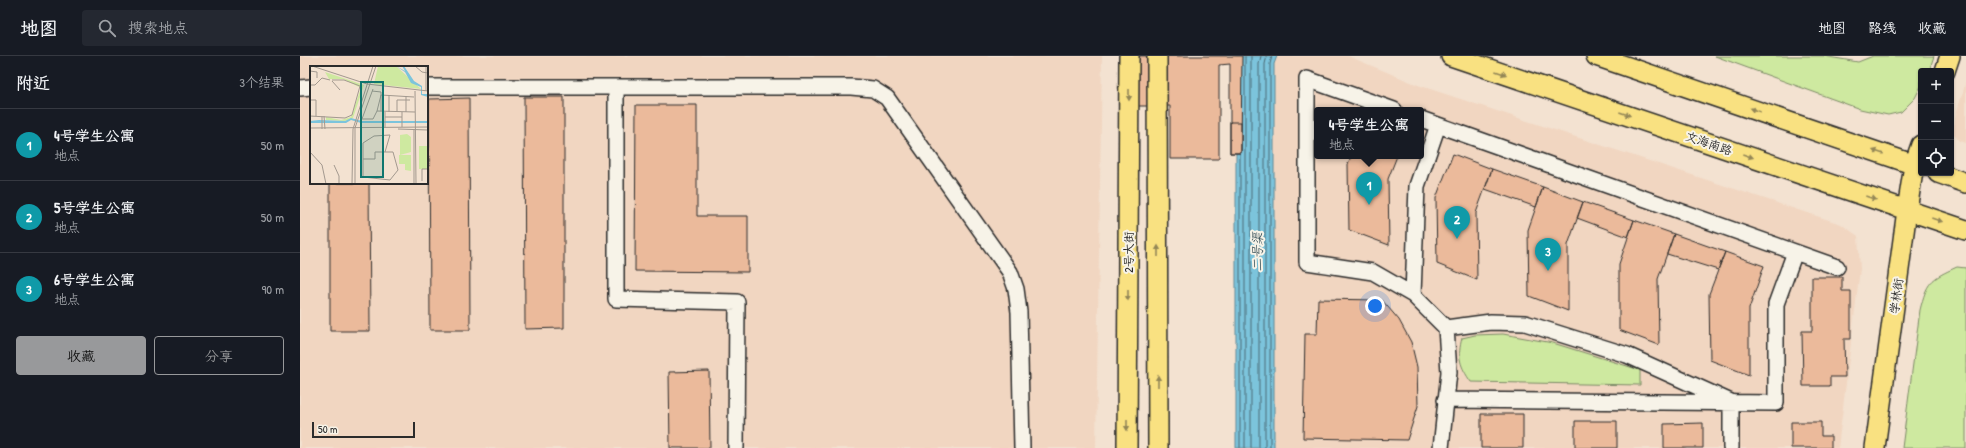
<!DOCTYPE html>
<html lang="zh">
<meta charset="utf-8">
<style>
body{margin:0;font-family:"Patrick Hand","LXGW WenKai TC",sans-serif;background:#242831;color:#f1f3f6}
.controls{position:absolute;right:12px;top:12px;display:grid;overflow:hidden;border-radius:4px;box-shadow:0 1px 3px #0004}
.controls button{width:36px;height:36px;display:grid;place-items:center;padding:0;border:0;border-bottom:1px solid #363941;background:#171b24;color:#f1f3f6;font:20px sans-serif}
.scale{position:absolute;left:12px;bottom:10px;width:103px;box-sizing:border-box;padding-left:4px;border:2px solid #2b2b2b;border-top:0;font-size:11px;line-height:14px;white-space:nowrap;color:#2b2b2b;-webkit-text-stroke:3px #f7f3e8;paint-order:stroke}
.you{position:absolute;left:1075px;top:250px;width:14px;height:14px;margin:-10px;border:3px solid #fff;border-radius:50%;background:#1a73e8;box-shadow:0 0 0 6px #1a73e833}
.badge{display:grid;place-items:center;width:26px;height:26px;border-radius:50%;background:#98999b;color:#fff;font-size:13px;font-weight:700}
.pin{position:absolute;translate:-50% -33px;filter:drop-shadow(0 1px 2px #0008)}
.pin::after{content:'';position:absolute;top:21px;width:14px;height:12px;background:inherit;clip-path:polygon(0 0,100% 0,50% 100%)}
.popup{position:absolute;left:1014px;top:51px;width:110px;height:52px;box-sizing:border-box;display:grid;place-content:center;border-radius:4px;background:#171b24;filter:drop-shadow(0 1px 3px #0005);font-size:13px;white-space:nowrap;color:#9ea1a6}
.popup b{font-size:15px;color:#f1f3f6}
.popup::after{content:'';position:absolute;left:50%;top:100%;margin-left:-8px;border:8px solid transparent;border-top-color:#171b24}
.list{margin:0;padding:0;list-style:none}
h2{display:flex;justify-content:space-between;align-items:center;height:52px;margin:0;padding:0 16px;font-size:17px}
h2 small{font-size:13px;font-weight:400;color:#9ea1a6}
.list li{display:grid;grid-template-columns:26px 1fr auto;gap:12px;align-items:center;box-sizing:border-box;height:72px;padding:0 16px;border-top:1px solid #363941}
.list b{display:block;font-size:15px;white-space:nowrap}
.list p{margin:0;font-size:13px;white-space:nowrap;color:#9ea1a6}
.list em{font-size:13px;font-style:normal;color:#9ea1a6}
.actions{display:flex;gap:8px;padding:12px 16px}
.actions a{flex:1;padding:9px 0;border:1px solid #98999b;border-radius:4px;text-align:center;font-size:14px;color:#98999b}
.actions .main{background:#98999b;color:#111}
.icon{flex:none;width:22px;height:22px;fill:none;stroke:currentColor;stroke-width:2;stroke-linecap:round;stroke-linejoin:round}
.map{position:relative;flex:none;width:1666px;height:392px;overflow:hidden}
header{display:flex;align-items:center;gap:24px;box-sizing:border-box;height:56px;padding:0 20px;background:#171b24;border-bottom:1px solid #363941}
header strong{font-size:19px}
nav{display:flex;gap:22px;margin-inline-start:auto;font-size:14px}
.search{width:280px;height:36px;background:#242831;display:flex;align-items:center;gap:10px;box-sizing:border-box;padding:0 14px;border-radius:4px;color:#9ea1a6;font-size:15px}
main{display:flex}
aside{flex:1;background:#171b24}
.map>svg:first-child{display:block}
</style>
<header>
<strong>地图</strong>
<div class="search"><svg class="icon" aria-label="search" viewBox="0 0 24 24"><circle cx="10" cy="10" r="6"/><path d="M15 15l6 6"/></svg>搜索地点</div>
<nav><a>地图</a><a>路线</a><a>收藏</a></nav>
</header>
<main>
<aside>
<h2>附近<small>3个结果</small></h2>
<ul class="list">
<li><span class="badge" style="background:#0f9aa8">1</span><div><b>4号学生公寓</b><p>地点</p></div><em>50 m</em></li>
<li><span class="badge" style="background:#0f9aa8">2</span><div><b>5号学生公寓</b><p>地点</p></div><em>50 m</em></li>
<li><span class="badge" style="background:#0f9aa8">3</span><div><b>6号学生公寓</b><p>地点</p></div><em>90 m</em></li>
</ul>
<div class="actions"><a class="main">收藏</a><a>分享</a></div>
</aside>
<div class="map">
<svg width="1666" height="392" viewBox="0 0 1666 392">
<rect width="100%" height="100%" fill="#f3e2d1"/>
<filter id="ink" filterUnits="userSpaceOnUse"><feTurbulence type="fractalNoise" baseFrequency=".025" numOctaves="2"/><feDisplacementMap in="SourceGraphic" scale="8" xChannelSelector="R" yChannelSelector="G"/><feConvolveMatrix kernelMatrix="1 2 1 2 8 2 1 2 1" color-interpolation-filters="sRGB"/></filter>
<g filter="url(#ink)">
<path fill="#f1d6c1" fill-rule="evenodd" d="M0 0H802L796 392H0ZM11 11H127V127H11Z
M977 0H1048L1118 29 1541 168 1558 180 1560 213 1538 392H974V8ZM1017 54H1121V100H1017Z
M1666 26V87L1659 85 1653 77 1656 58Z"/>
<path fill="#cee9a0" stroke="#7c8a66" d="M1415 0H1523L1558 6 1573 0H1634L1629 15H1621V30L1615 42 1601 56 1588 59 1560 53Z
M1657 211 1666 212V392H1602L1620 254C1627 226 1630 223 1657 211Z
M1203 278 1253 287 1340 314V329L1171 326C1160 310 1157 301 1162 282L1175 279Z"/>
<path fill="#7cc4dc" stroke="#5c8795" d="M936 0H977L974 8V392H936Z"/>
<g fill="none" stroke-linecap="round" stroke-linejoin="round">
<path stroke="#4b6872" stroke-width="1" d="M940 392V98
M945 392V0
M951 392V0
M959 392V8L961 0
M965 392V8L967 0
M970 392V8L972 0"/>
</g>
<path fill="#ebba9b" stroke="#2b2b2b" d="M823 0H942L941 97H930V8L919 9V103H870V50H823Z
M224 41H264V272L225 273Z
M169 42 170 274H130L129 43Z
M336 49H397V160H448V216L335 215Z
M930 66H941V97H930Z
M1153 98 1192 113 1176 157 1177 224 1137 208 1136 142Z
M1051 100H1097L1088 123 1089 189 1049 174 1048 108Z
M1192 113 1243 131 1236 151 1185 133Z
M30 127H69L70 275H30Z
M1243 131 1283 146 1268 189V255L1229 240 1228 174Z
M1283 146 1334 164 1328 181 1277 162Z
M1334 164 1374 178 1358 223 1359 289 1319 274V208Z
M1374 178 1425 196 1418 214 1367 198Z
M1425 196 1464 210 1449 253V319L1410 304 1409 238Z
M1512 221H1542V235H1551V283H1544L1545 321H1530V330H1503L1502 275H1512Z
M1018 243 1082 244 1099 264 1111 286 1117 311 1118 350 1107 384 1003 382 1005 278H1017Z
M409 315 410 392H370L369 316Z
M1181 358H1223V392H1181Z
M1275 365H1317V392H1275Z
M1491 366H1521V380H1531V392H1491Z
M1403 367V392H1364V368Z"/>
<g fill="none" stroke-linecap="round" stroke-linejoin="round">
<g stroke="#2b2b2b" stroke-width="18">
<path id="minor" d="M127 31H551L573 33 587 42 710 216 716 233 719 256 722 392
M0 32 11 31
M316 32V243L437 246 436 392
M1094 54 1007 23V206L1073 216 1113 239 1146 272 1149 316 1141 392
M1121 63 1537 211
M1113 239 1117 130 1138 69
M1146 272 1191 266 1225 267 1327 299 1431 346V392
M1145 344 1476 347V248L1495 196"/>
</g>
<g stroke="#2b2b2b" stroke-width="22">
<path id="major" d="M857 0 858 392
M1151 0 1666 174
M1296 0 1621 111
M1645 15 1650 0
M1638 117 1666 127
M827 392 829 0
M1575 392 1607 154 1614 109 1621 89"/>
</g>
<use href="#minor" stroke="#f7f3e8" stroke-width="15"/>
<use href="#major" stroke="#f9e181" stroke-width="19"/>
</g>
<defs><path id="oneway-solid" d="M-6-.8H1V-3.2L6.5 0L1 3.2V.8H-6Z"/></defs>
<g fill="#928656">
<use href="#oneway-solid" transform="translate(1201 17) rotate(19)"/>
<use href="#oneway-solid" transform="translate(829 39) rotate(90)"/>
<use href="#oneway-solid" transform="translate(1455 54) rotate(-161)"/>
<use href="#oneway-solid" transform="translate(1325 58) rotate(19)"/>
<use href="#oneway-solid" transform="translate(1578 96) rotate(-161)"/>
<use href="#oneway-solid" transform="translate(1448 100) rotate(19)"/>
<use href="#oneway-solid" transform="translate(1571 142) rotate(19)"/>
<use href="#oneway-solid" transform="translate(1637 164) rotate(19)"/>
<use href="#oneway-solid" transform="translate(858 195) rotate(-90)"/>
<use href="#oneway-solid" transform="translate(828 239) rotate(90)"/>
<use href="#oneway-solid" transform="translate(858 325) rotate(-90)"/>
<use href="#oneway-solid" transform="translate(827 369) rotate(90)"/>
</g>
</g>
<g text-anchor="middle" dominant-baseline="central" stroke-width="4" stroke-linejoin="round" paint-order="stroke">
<g font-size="12" fill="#2b2b2b" stroke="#f7f3e8">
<text transform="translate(1409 87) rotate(19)">文海南路</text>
<text transform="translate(828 196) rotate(-90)">2号大街</text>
<text transform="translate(1596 240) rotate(-82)">学林街</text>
</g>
<g font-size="13" font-style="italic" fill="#435960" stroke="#f7f3e8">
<text transform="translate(957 196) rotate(-90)">二号渠</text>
</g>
</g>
<g transform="translate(10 10)">
<rect width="118" height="118" fill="#f3e2d1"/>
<path d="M68 0H86L111 23 64 18ZM15 6 54 19 43 52 35 55 16 54V51L31 54 41 51 51 22 33 13H19ZM97 68 101 71V86L90 89V69ZM109 80H118V103H109ZM89 89H101V105L95 104V98H89Z" fill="#cee9a0"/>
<path d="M86 0 95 5 92 0H94L104 15 112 20V28H118V31L111 29V21L101 17 95 6ZM41 52 52 55H118V57H51L41 54 36 57H0V55L9 54 35 55Z" fill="#7cc4dc"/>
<path fill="none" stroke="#a3998f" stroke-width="1" d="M2 0 57 18 118 25M105 0 112 6 118 7M0 5 7 6V12M22 15 30 24M0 19H5L12 12 20 14M63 23 52 53H63L67 45 105 46M62 25 71 26V45M105 25 106 118M116 25V0M96 30V46M0 34H6V50M67 45 71 29 104 31M79 46V29M87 46V34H100M92 46V61M0 50 35 52 42 49 50 20 34 14H22M14 50 15 63M75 51H92M0 62 118 61M75 62V46M12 63V50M88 63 118 64M0 86 12 99 16 118M53 93H65V86H83L88 104 80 114 53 111V77L64 70 80 69 75 86M24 99 29 110V118M112 115V103H118M42 118 43 63 63 0M45 118V62L66 0M104 118V63"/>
<path fill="#0f766e" fill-opacity="0.15" stroke="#0f766e" stroke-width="2" d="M51 16H73V111H51Z"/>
<rect width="118" height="118" fill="none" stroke="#2b2b2b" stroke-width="2"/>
</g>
</svg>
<div class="controls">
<button>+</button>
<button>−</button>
<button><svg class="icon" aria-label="locate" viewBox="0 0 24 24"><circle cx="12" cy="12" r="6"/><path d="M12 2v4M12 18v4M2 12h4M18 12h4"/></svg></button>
</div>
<div class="scale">50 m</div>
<div class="you"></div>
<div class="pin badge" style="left:1069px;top:149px;background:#0f9aa8">1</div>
<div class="popup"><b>4号学生公寓</b>地点</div>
<div class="pin badge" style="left:1157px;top:183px;background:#0f9aa8">2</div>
<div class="pin badge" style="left:1248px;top:215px;background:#0f9aa8">3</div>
</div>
</main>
